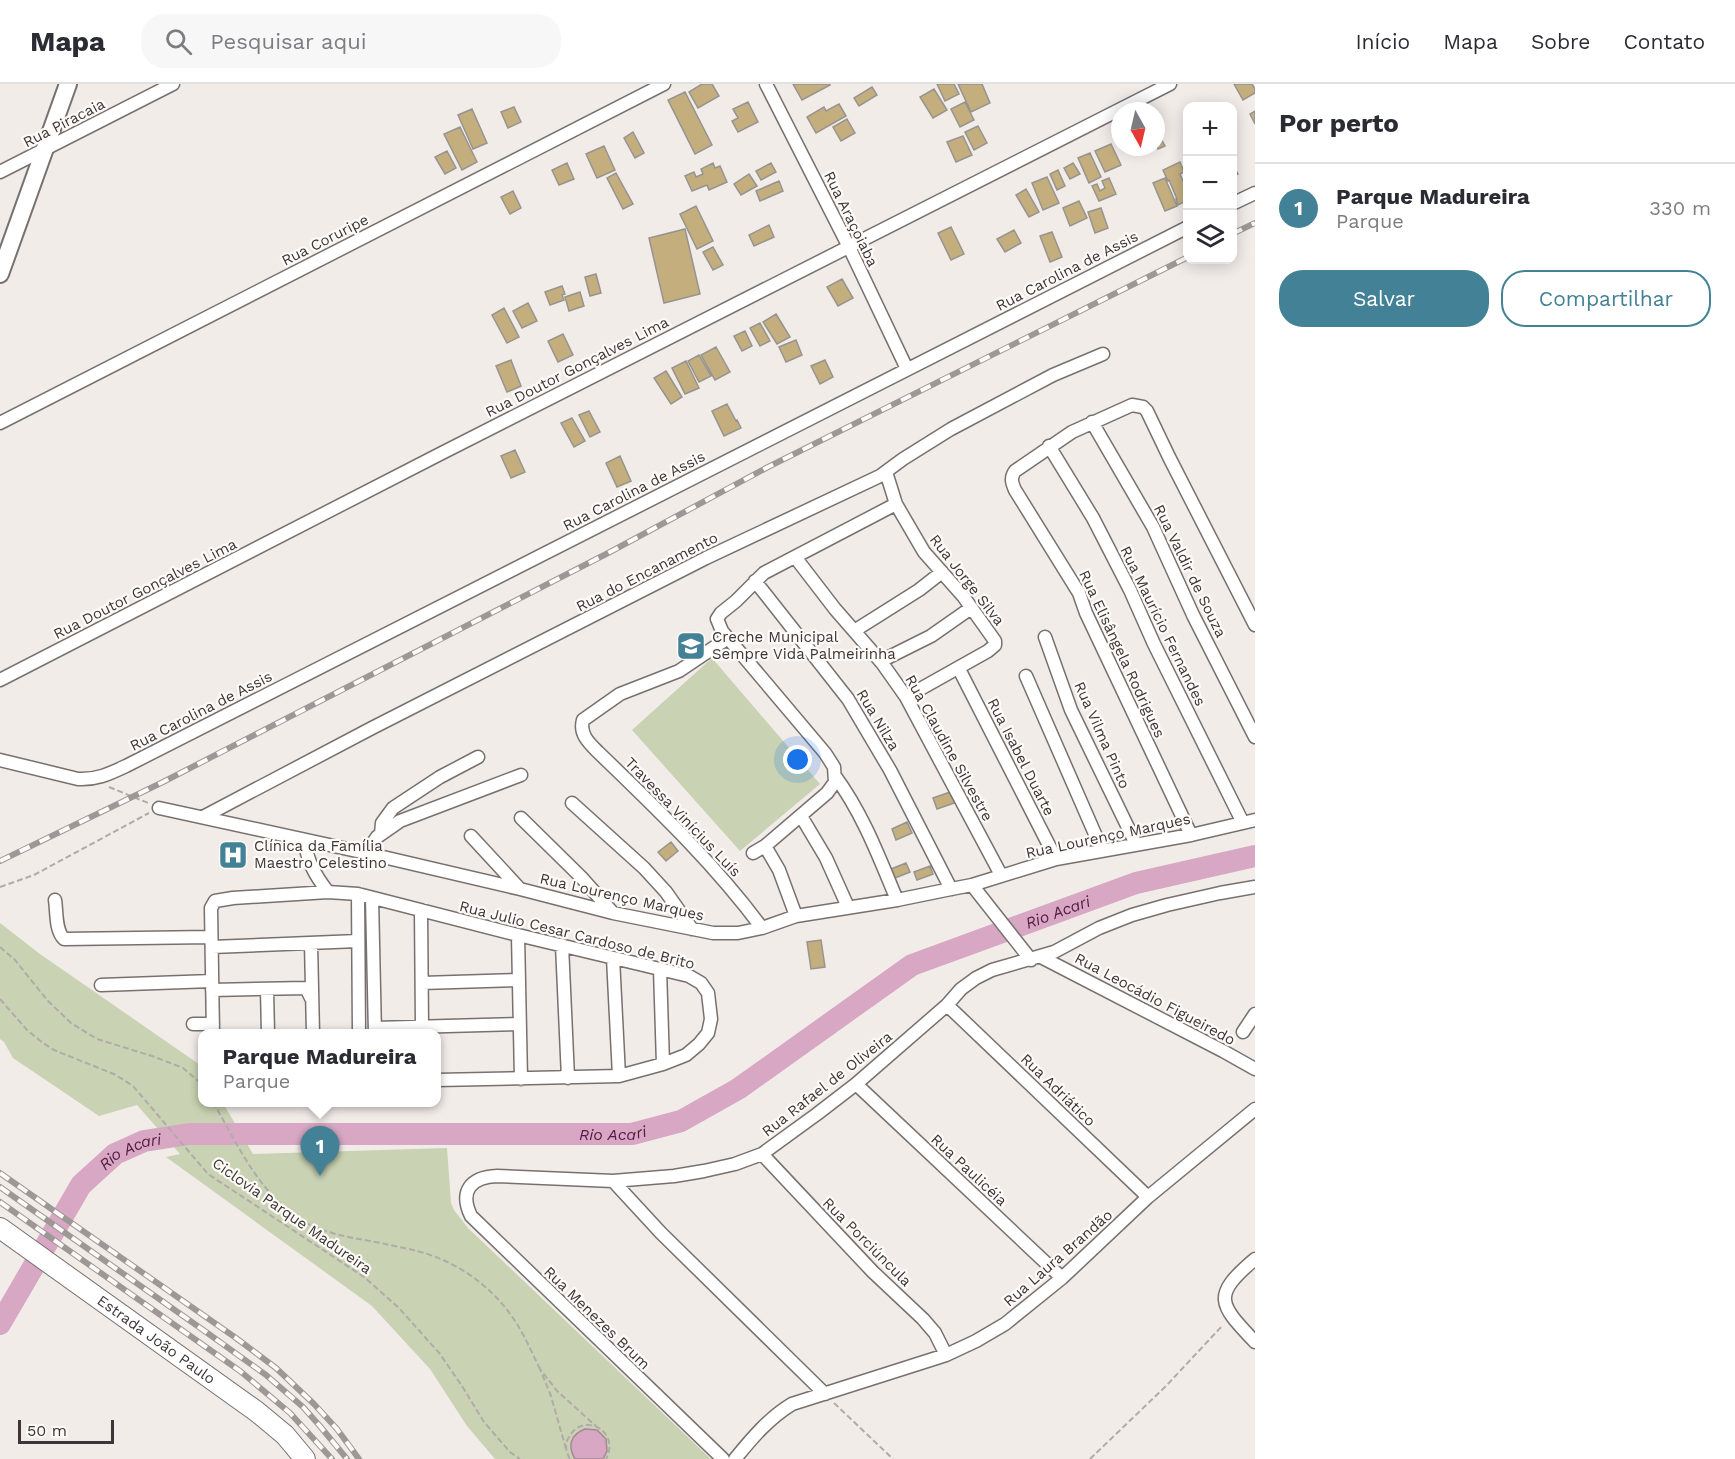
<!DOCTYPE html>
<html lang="pt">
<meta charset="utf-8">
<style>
body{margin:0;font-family:"Work Sans",sans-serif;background:#f7f7f7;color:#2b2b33}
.controls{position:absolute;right:18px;top:18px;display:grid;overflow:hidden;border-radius:12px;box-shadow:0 3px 15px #0003}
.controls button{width:54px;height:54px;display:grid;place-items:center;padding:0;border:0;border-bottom:2px solid #e1e1e2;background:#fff;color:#2b2b33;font:30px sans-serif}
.compass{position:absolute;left:1111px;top:18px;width:54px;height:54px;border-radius:50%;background:#fff;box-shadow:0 3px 15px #0003;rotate:172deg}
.scale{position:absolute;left:18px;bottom:15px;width:96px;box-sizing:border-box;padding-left:6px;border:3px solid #3a3736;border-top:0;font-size:16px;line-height:21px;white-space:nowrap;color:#3a3736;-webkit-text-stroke:4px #fefaf7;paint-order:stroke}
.you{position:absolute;left:798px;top:676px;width:21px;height:21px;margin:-15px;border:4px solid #fff;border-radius:50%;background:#1a73e8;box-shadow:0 0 0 9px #1a73e833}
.badge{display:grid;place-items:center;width:39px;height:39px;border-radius:50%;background:#438196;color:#fff;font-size:20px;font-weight:700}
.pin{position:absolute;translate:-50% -50px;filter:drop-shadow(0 2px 3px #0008)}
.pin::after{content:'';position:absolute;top:32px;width:21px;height:18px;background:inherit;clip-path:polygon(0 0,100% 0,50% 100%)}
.popup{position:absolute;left:198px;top:945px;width:243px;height:78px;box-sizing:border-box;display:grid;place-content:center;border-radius:12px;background:#fff;filter:drop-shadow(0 2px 4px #0005);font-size:20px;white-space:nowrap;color:#7c7c81}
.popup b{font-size:22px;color:#2b2b33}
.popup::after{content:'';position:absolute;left:50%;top:100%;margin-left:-12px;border:12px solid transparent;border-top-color:#fff}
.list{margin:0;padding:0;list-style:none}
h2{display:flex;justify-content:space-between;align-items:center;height:78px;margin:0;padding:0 24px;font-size:26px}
h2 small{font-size:20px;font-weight:400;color:#7c7c81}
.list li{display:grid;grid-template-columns:39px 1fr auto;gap:18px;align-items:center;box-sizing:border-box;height:90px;padding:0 24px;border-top:2px solid #e1e1e2}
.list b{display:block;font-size:22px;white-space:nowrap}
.list p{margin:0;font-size:20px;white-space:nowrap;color:#7c7c81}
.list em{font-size:20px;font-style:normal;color:#7c7c81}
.actions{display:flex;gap:12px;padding:18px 24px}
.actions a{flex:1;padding:14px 0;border:2px solid #438196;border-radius:24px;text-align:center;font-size:21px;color:#438196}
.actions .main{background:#438196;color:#fff}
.icon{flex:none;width:33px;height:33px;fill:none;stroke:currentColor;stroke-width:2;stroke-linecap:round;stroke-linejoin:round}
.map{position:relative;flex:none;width:1255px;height:1375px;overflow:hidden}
header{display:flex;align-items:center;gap:36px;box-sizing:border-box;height:84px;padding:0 30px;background:#fff;border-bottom:2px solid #e1e1e2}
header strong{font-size:28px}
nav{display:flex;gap:33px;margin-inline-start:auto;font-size:21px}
.search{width:420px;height:54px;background:#f7f7f7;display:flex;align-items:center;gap:15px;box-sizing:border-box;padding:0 21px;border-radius:24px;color:#7c7c81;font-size:22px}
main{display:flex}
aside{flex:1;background:#fff}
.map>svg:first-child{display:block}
</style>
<header>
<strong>Mapa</strong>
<div class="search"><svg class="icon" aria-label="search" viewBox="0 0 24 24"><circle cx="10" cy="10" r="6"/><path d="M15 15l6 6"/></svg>Pesquisar aqui</div>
<nav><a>Início</a><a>Mapa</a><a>Sobre</a><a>Contato</a></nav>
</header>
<main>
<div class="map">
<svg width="1255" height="1375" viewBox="0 0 1255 1375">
<rect width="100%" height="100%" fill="#f2ece9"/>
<path fill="#c9d2b2" d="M712 574 820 700 740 767 632 646Z
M0 839 40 870 203 983V1018L223 1019 253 1070 447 1064 451 1119 454 1126 468 1144 711 1375H495L467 1342 430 1285 372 1222 166 1073 180 1070 137 1021 99 1032 13 974 4 958 0 955Z"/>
<path fill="#d7a7c4" stroke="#a88599" stroke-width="1.5" d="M585 1345 597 1346 606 1355 607 1367 603 1375H575C567 1362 571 1350 585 1345Z"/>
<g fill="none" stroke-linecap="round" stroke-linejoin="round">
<path stroke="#d7a7c4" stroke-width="22" id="s1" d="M0 1240 81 1101 115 1070 144 1057 189 1050H632L681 1037 738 1005 912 881 1136 799 1255 772"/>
</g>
<path fill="#c4ae7e" stroke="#96948f" stroke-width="1.5" d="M702 0H712L719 12 698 24 689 8Z
M793 0H830V1L802 16Z
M937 0H954L959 10 945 17Z
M958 0H982L990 19 971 28Z
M1234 0H1252L1255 5V9L1243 16Z
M872 3 877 11 859 22 854 14Z
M934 5 947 26 933 34 920 13Z
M685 8 712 61 695 70 668 16Z
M748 18 758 38 738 48 732 37 738 34 733 25Z
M965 18 974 36 960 43 951 25Z
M839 20 846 32 816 49 807 33 824 23 826 27Z
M514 23 521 38 508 44 501 28Z
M472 25 487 59 473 65 458 31Z
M1255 27V40L1250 30Z
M847 35 855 49 841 57 833 43Z
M978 42 987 59 974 66 965 48Z
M460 43 477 78 462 86 444 50Z
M1156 46 1165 62 1158 65 1156 61Z
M633 48 644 69 635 74 624 54Z
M963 52 972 71 956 78 947 58Z
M1111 60 1121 81 1105 88 1095 67Z
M604 62 615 86 597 94 586 70Z
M447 67 456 84 445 90 435 73Z
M1090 69 1101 93 1089 99 1078 74Z
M1180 78 1184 88 1180 90 1183 97 1186 95 1188 99V116L1178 121 1176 115H1177L1169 96 1168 97 1163 86Z
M567 79 574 95 559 101 552 86Z
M713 79 715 84 720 82 727 98 709 106 707 101 692 107 685 92 694 88 696 93 703 90 701 85Z
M771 79 776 88 761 96 756 87Z
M1073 79 1080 90 1070 95 1064 84Z
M1232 79 1238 90 1232 93Z
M1058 86 1065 102 1057 106 1050 90Z
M616 89 633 120 623 125 607 94Z
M749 90 757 102 741 111 734 100Z
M1047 93 1059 119 1043 126 1032 99Z
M1109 94 1116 110 1099 117 1092 102 1097 100 1100 107 1105 104 1102 97Z
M1165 94 1177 122 1165 127 1153 99Z
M779 97 783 107 760 117 756 107Z
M1026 105 1039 128 1029 133 1016 111Z
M513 107 521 124 510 130 501 113Z
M1079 117 1087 134 1070 142 1063 124Z
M696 122 713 157 697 165 680 130Z
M1101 124 1108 144 1095 149 1088 128Z
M769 141 774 153 754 162 749 151Z
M951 143 964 170 951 176 938 149Z
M685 145 700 210 664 219 649 154Z
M1014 146 1021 159 1005 168 997 155Z
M1052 148 1062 173 1050 178 1040 152Z
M713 163 723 181 713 186 703 168Z
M596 190 601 209 590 212 585 193Z
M842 195 853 214 838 222 827 203Z
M562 202 565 210 562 211 564 216 550 221 545 208Z
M580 208 584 222 569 227 565 213Z
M528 219 537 237 522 244 513 227Z
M504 224 519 253 507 259 492 231Z
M776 230 790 253 777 260 763 238Z
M760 239 770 257 760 262 750 244Z
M745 247 752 262 742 267 734 252Z
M563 250 573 271 558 278 548 257Z
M796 256 802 271 786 278 779 263Z
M716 263 730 288 715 296 701 271Z
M699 271 711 292 699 298 688 277Z
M511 276 521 302 507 308 496 282Z
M825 276 833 293 820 300 811 282Z
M686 277 699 304 685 310 672 284Z
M666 287 682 313 671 320 654 294Z
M727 320 736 337 737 336 741 344 724 352 712 327Z
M589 327 600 348 590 353 579 331Z
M572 334 585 357 574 363 561 339Z
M515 366 525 388 511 394 501 372Z
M620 372 631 397 617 403 606 379Z
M953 707 957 718 937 725 933 714Z
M907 738 912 749 896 756 892 745Z
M671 758 678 767 666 777 658 768Z
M906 779 910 788 890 796 886 787Z
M930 782 933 790 917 796 914 788Z
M821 856 825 883 811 885 807 858Z"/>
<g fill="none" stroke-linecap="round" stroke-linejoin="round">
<g stroke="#76716e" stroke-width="15">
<path id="street" d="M766 0 849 163 907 285
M0 88 173 0
M1232 120 1255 109
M1092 338 1153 443 1193 531 1255 653
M0 339 664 0
M1049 362 1093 434 1130 506 1154 560 1243 739
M886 388 896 420 924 468 963 512 995 557V561L988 567 906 613
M795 473 835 525 882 579 906 613 1001 791
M755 497 848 615 890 686 951 805
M854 547 919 506 942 488
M1045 553 1071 626 1136 760
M728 554 679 587 620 610 583 636C579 650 589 659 598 668 656 724 714 779 762 844
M881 577 931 552 971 524
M959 585 1056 775
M1026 592 1102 766
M0 596 440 370 1170 0
M0 676 78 695C97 696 109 690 126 682L1188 143
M835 692C863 730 879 773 897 816
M572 719 644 784 666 808 692 845
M159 724 366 769 520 805 613 829 713 849H738L762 844 796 832 897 816 951 805 972 801 1056 775 1191 751 1255 736
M801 732 826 774 848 823
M203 733 372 644 706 474 880 392 903 375 951 345 1053 291 1103 270
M521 734 581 793 613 829
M381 750 382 739 393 724 440 693 478 673
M1191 751 1086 529 1079 509 1015 406C1012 399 1010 394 1015 387L1072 348 1132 321 1143 323 1147 327 1169 373 1255 541
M471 752 520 805
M304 756C308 778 314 790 328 808
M765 762 779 786 796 832
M366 769 377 753 400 737 521 691
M753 769 765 762 827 709 835 698 834 683 825 669 722 547 717 535 721 529 736 517 764 489 896 420
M972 801 1031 876
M358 810 359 950
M372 814 375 950
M55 816C57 828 55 846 64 855L211 853
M421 826 422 943
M518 851 521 995
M311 859 313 950
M562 861 568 994
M212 863 358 857
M1041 873 1223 967 1255 985
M613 874 619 992
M660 885 663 980
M422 899 519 896
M101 901 212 897
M267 905 268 950
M212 906 306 904 311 914
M947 921 1148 1113
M193 940H213
M375 944 519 940
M1243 948 1255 930
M213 950 211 824 215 817 233 814 328 808 358 810 518 851 689 892 701 899 708 909 711 935 708 949 699 960 686 971 663 980 619 992 437 996
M856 1000 1062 1194
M762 1070 873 1188 923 1235 935 1249 946 1271
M613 1097 661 1149 825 1310
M1255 1175C1211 1212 1219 1220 1255 1258
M723 1375 471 1132C459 1107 471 1093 497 1092L613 1097 674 1092 704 1087 735 1080 762 1070 817 1030 856 1000 947 921 961 905 976 894 992 886 1054 868 1099 844 1132 831 1167 821 1220 809 1255 803
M735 1375C752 1354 769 1334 792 1320L946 1271 976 1257 1005 1240 1062 1194 1148 1113 1255 1025"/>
</g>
<g stroke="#76716e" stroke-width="20">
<path id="secondary" d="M0 190 68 0"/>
</g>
<g stroke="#76716e" stroke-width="22">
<g id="primary">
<path id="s2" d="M0 1144 256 1327 285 1351 305 1375"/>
</g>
</g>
<path stroke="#b0aba9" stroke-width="2" stroke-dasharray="6 3" stroke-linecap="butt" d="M109 703 148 719
M0 803 34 791 149 729
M0 863 15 876 48 917 71 939 97 955 152 972 183 984 203 1001
M0 915 27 946 43 959 54 966 116 991 133 1002 208 1090 364 1193 399 1224 440 1270 462 1302 484 1338 510 1368 520 1375
M213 1018C238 1061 259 1110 303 1137 327 1151 355 1154 381 1159 393 1162 406 1164 417 1167 457 1177 493 1203 515 1237 525 1252 532 1269 540 1285
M834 1319 893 1375
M566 1365 551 1312 540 1285 557 1307 597 1343
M570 1375C566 1368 564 1360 569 1353 583 1327 621 1347 606 1375
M1090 1375 1166 1302 1223 1241"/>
<use href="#street" stroke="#fff" stroke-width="12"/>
<use href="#secondary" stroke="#fff" stroke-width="16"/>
<use href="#primary" stroke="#fff" stroke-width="20"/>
<g stroke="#9d9896" stroke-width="6">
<path id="rail" d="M1232 150 1255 139
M0 777 163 698 610 468 768 383 1188 173
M0 1089 236 1254 276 1284 314 1320 337 1345 359 1375
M0 1103 206 1248 266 1291 303 1323 319 1341 347 1375
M0 1118 240 1287 290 1329 332 1375"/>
</g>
<use href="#rail" stroke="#fefaf7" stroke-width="4" stroke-dasharray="11" stroke-linecap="butt"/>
</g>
<defs>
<g id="school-square" transform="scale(1.5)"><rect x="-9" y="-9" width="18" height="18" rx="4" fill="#438196" stroke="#fefaf7"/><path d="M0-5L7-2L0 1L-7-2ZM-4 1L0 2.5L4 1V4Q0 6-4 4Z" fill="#fff"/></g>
<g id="hospital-square" transform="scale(1.5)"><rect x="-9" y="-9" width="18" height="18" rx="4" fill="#438196" stroke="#fefaf7"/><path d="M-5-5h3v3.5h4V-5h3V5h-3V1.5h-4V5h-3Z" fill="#fff"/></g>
</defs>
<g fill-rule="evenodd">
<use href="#school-square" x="691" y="562"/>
<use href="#hospital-square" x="233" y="771"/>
</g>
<g text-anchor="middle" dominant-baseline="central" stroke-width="4.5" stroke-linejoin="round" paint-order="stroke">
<g font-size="15" fill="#3a3736" stroke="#fefaf7">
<text transform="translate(64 39) rotate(-27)">Rua Piracaia</text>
<text transform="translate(851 135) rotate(64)">Rua Araçoiaba</text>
<text transform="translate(325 156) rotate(-27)">Rua Coruripe</text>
<text transform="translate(1067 187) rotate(-27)">Rua Carolina de Assis</text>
<text transform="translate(577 283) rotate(-27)">Rua Doutor Gonçalves Lima</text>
<text transform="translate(634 407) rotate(-27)">Rua Carolina de Assis</text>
<text transform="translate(1190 487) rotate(64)">Rua Valdir de Souza</text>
<text transform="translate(647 488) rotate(-27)">Rua do Encanamento</text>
<text transform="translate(967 496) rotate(52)">Rua Jorge Silva</text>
<text transform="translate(145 505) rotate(-27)">Rua Doutor Gonçalves Lima</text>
<text transform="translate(1163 542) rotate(64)">Rua Maurício Fernandes</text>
<text transform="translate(1122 570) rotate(65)">Rua Elisângela Rodrigues</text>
<text transform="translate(201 627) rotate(-27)">Rua Carolina de Assis</text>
<text transform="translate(878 636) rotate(59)">Rua Nilza</text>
<text transform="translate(1102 651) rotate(66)">Rua Vilma Pinto</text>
<text transform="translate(949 664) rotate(61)">Rua Claudine Silvestre</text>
<text transform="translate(1021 673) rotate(63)">Rua Isabel Duarte</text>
<text transform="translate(683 733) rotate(46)">Travessa Vinícius Luís</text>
<text transform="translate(1108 752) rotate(-12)">Rua Lourenço Marques</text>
<text transform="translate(622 813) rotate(13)">Rua Lourenço Marques</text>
<text transform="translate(577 851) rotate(14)">Rua Julio Cesar Cardoso de Brito</text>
<text transform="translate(1155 915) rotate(28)">Rua Leocádio Figueiredo</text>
<text transform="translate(827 1000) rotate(-38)">Rua Rafael de Oliveira</text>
<text transform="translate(1058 1006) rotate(44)">Rua Adriático</text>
<text transform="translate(969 1086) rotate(43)">Rua Paulicéia</text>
<text transform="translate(292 1132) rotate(35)">Ciclovia Parque Madureira</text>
<text transform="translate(867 1158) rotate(45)">Rua Porciúncula</text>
<text transform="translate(1058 1174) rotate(-41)">Rua Laura Brandão</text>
<text transform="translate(597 1234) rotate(44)">Rua Menezes Brum</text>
<text stroke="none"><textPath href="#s2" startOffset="192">Estrada João Paulo</textPath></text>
</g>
<g font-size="15" fill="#3a3736" stroke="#fefaf7" text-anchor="start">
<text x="712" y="553">Creche Municipal<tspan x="712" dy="17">Sempre Vida Palmeirinha</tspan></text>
<text x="254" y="762">Clínica da Família<tspan x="254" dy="17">Maestro Celestino</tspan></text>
</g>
<g font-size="16" font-style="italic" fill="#531a42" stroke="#fefaf7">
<text stroke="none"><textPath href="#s1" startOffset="1212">Rio Acari</textPath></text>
<text stroke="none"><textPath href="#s1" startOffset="708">Rio Acari</textPath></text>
<text stroke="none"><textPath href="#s1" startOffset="222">Rio Acari</textPath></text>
</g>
</g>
</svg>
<div class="controls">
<button>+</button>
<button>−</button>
<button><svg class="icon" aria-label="layers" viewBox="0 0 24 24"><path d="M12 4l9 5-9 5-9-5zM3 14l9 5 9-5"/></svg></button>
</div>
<svg class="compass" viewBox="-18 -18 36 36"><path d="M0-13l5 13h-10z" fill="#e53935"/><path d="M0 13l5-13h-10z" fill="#7c7c81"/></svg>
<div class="scale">50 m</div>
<div class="you"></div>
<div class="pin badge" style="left:320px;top:1092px">1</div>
<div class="popup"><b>Parque Madureira</b>Parque</div>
</div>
<aside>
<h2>Por perto<small></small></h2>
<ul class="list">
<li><span class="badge">1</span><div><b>Parque Madureira</b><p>Parque</p></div><em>330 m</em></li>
</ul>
<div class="actions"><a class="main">Salvar</a><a>Compartilhar</a></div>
</aside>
</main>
